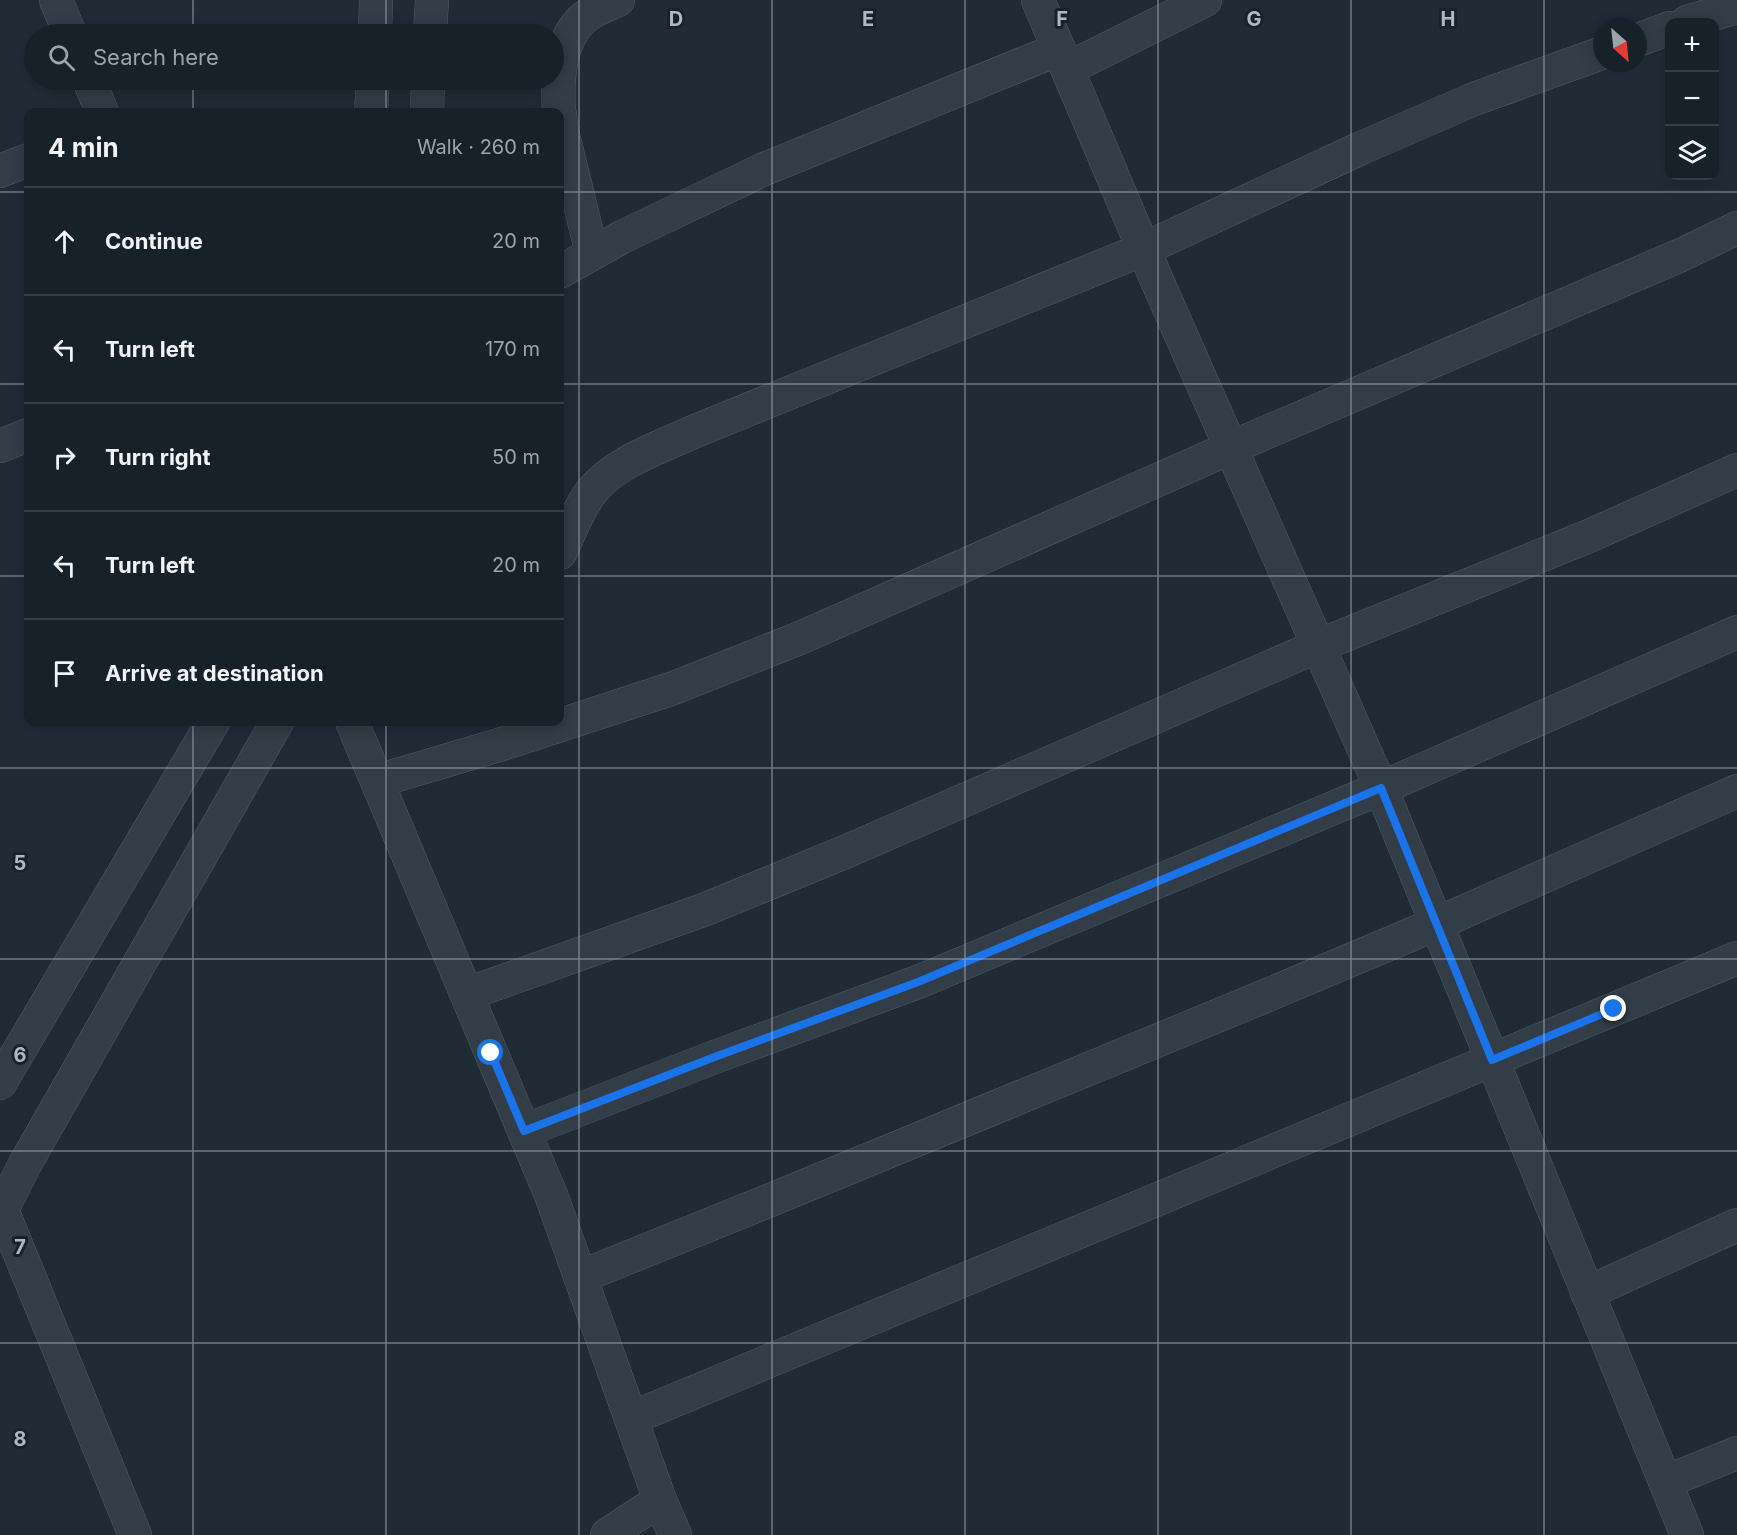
<!DOCTYPE html>
<meta charset="utf-8">
<style>
body{margin:0;font-family:Inter,sans-serif;background:#242e34;color:#f1f3f6}
.controls{position:absolute;right:18px;top:18px;display:grid;overflow:hidden;border-radius:12px;box-shadow:0 3px 15px #0003}
.controls button{width:54px;height:54px;display:grid;place-items:center;padding:0;border:0;border-bottom:2px solid #363e45;background:#172128;color:#f1f3f6;font:30px sans-serif}
.compass{position:absolute;left:1593px;top:18px;width:54px;height:54px;border-radius:50%;background:#172128;box-shadow:0 3px 15px #0003;rotate:153deg}
.stop{position:absolute;width:18px;height:18px;margin:-14px;border:4px solid #1a73e8;border-radius:50%;background:#fff}
.stop.end{background:#1a73e8;border-color:#fff;box-shadow:0 2px 6px #0008}
.list{margin:0;padding:0;list-style:none}
h2{display:flex;justify-content:space-between;align-items:center;height:78px;margin:0;padding:0 24px;font-size:26px}
h2 small{font-size:20px;font-weight:400;color:#9ea3a8}
.list li{display:grid;grid-template-columns:39px 1fr auto;gap:18px;align-items:center;box-sizing:border-box;height:108px;padding:0 24px;border-top:2px solid #363e45}
.list b{display:block;font-size:22px;white-space:nowrap}
.list em{font-size:20px;font-style:normal;color:#9ea3a8}
.icon{flex:none;width:33px;height:33px;fill:none;stroke:currentColor;stroke-width:2;stroke-linecap:round;stroke-linejoin:round}
.map{position:relative;flex:none;width:1737px;height:1535px;overflow:hidden}
.search{position:absolute;background:#172128;box-shadow:0 3px 15px #0003;left:24px;top:24px;width:540px;height:66px;display:flex;align-items:center;gap:15px;box-sizing:border-box;padding:0 21px;border-radius:33px;color:#9ea3a8;font-size:22px}
.panel{position:absolute;background:#172128;box-shadow:0 3px 15px #0003;left:24px;top:108px;width:540px;height:618px;border-radius:12px}
.map>svg:first-child{display:block}
</style>
<div class="map">
<svg width="1737" height="1535" viewBox="0 0 1737 1535">
<rect width="100%" height="100%" fill="#1f2c36"/>
<g fill="none" stroke-linecap="round" stroke-linejoin="round">
<g stroke="#505b65" stroke-width="34">
<path id="minor" d="M56 0 70 34
M1038 0 1155 276 1381 788 1687 1535
M1687 22 1737 7
M1638 40 1670 28
M1067 69 1205 0
M89 80 102 112
M559 112C557 81 558 39 585 17 595 9 607 5 618 0
M560 114 561 127 592 253
M0 171 28 160
M560 272 622 237 762 170 1059 49
M0 446 28 435
M560 553C570 532 578 509 592 491 615 462 661 447 693 432L1144 249 1359 149 1474 99 1602 53
M352 722 551 1195 660 1500 675 1535
M377 781 499 745 671 689 800 638 1230 448 1681 255 1737 228
M467 994 706 909 845 852 1318 646 1589 536 1737 470
M524 1131 712 1058 918 982 1381 788 1737 632
M2 1210 135 1535
M580 1277 773 1199 1263 997 1436 924 1737 791
M1587 1293 1737 1225
M632 1418 1737 958
M1665 1482 1737 1453
M607 1535 660 1500"/>
</g>
<g stroke="#505b65" stroke-width="34">
<path id="tertiary" d="M375 34 376 0
M430 34 432 0
M371 112 373 80
M427 112 428 80
M0 1083 213 722
M0 1214 25 1164 277 722"/>
</g>
<use href="#minor" stroke="#333d47" stroke-width="33"/>
<use href="#tertiary" stroke="#333d47" stroke-width="33"/>
</g>
<g fill="none" stroke-linecap="round" stroke-linejoin="round">
<path stroke="#1a73e8" stroke-width="8" d="M491 1053 524 1131 712 1058 918 982 1381 788 1492 1060 1614 1009"/>
</g>
<path fill="none" stroke="#adb8c4" stroke-width="1.5" stroke-opacity="0.55" d="M193 0V34M386 0V34M579 0V1535M772 0V1535M965 0V1535M1158 0V1535M1351 0V1535M1544 0V1535M193 80V112M386 80V112M0 192H28M560 192H1737M0 384H28M560 384H1737M0 576H28M560 576H1737M193 722V1535M386 722V1535M0 768H1737M0 959H1737M0 1151H1737M0 1343H1737"/>
<g font-size="20" text-anchor="middle" font-weight="bold" fill="#adb8c4" stroke="#18222b" stroke-width="6" stroke-linejoin="round" paint-order="stroke">
<text x="676" y="26">D</text>
<text x="868" y="26">E</text>
<text x="1062" y="26">F</text>
<text x="1254" y="26">G</text>
<text x="1448" y="26">H</text>
<text x="20" y="870">5</text>
<text x="20" y="1062">6</text>
<text x="20" y="1254">7</text>
<text x="20" y="1446">8</text>
</g>
</svg>
<div class="controls">
<button>+</button>
<button>−</button>
<button><svg class="icon" aria-label="layers" viewBox="0 0 24 24"><path d="M12 4l9 5-9 5-9-5zM3 14l9 5 9-5"/></svg></button>
</div>
<svg class="compass" viewBox="-18 -18 36 36"><path d="M0-13l5 13h-10z" fill="#e53935"/><path d="M0 13l5-13h-10z" fill="#9ea3a8"/></svg>
<div class="stop" style="left:491px;top:1053px"></div>
<div class="stop end" style="left:1614px;top:1009px"></div>
<div class="search"><svg class="icon" aria-label="search" viewBox="0 0 24 24"><circle cx="10" cy="10" r="6"/><path d="M15 15l6 6"/></svg>Search here</div>
<section class="panel">
<h2>4 min<small>Walk · 260 m</small></h2>
<ul class="list">
<li><svg class="icon" aria-label="ahead" viewBox="0 0 24 24"><path d="M12 20V5M6 11l6-6 6 6"/></svg><div><b>Continue</b></div><em>20 m</em></li>
<li><svg class="icon" aria-label="left" viewBox="0 0 24 24"><path d="M17 20v-9H6M10 6l-5 5 5 5"/></svg><div><b>Turn left</b></div><em>170 m</em></li>
<li><svg class="icon" aria-label="right" viewBox="0 0 24 24"><path d="M7 20v-9h11M14 6l5 5-5 5"/></svg><div><b>Turn right</b></div><em>50 m</em></li>
<li><svg class="icon" aria-label="left" viewBox="0 0 24 24"><path d="M17 20v-9H6M10 6l-5 5 5 5"/></svg><div><b>Turn left</b></div><em>20 m</em></li>
<li><svg class="icon" aria-label="arrive" viewBox="0 0 24 24"><path d="M6 21V4h12l-3 4 3 4H6"/></svg><div><b>Arrive at destination</b></div></li>
</ul>
</section>
</div>
